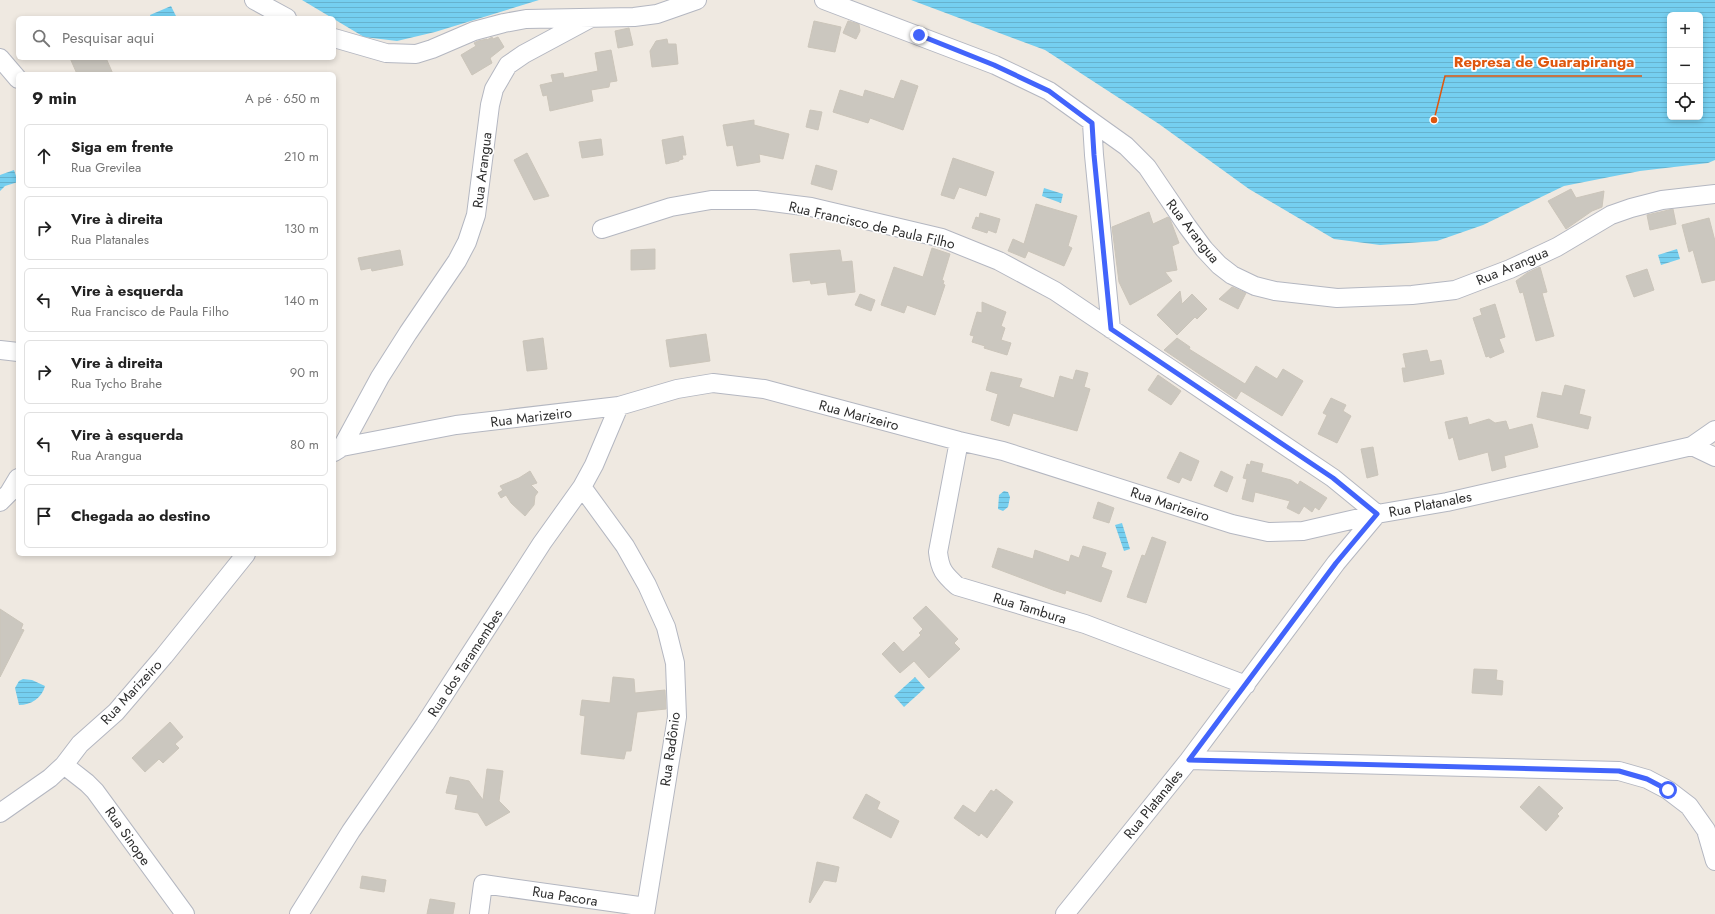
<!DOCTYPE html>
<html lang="pt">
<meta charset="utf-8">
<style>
body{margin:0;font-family:Jost,sans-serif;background:#f6f6f6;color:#222}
.controls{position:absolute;right:12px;top:12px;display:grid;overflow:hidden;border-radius:6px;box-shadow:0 2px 6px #0003}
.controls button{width:36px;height:36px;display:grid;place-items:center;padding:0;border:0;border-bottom:1px solid #e0e0e0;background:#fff;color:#222;font:20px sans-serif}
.stop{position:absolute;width:12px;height:12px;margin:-9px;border:3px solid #4264fb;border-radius:50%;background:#fff}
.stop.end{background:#4264fb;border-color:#fff;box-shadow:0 1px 4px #0008}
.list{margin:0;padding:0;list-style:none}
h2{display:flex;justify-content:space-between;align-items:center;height:52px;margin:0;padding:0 16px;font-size:17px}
h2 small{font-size:13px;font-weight:400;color:#767676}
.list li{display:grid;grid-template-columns:26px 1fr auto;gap:12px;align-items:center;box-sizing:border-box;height:64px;margin:0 8px 8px;padding:0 8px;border:1px solid #e0e0e0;border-radius:6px}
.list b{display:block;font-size:15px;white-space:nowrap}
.list p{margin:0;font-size:13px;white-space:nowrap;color:#767676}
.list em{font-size:13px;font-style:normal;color:#767676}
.icon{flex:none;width:22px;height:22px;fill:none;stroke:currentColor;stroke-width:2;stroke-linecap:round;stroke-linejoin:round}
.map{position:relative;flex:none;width:1715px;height:914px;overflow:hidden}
.search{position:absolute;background:#fff;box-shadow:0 2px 6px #0003;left:16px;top:16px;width:320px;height:44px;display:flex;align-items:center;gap:10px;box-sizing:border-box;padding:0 14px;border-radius:6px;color:#767676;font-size:15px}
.panel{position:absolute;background:#fff;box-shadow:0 2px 6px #0003;left:16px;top:72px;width:320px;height:484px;border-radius:6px}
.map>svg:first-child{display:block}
</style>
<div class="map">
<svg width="1715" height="914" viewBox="0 0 1715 914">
<defs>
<pattern id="water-rules" width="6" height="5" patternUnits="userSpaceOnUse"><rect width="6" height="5" fill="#75cff0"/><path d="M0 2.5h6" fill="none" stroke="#66b2ce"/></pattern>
</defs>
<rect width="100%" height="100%" fill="#efe9e1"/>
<path fill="url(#water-rules)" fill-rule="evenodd" d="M302 0H539L435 32 397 41 364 37Z
M911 0H1715V160L1708 163 1640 171 1564 186 1483 225 1437 241 1380 245 1334 239 1249 189 1159 124 1045 50ZM1670 15H1700V117H1670Z
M171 6 176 16 172 18H151L150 15Z
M14 170 18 182 5 186 0 191V175Z
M1044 188 1063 194 1061 203 1042 196Z
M1677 249 1680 259 1661 265 1658 255Z
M1004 491 1008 492 1010 497 1008 507 1003 511 998 509 999 495Z
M1122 523 1130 549 1124 551 1115 525Z
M915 677 925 688 904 707 894 696Z
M23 679 32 680 45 686C42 698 31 705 19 705L15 688 19 681Z"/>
<path fill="#cbc7bf" stroke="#cbc5ba" d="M814 21 841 27 835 52 808 47Z
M848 21 859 24 860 31 856 39 843 33Z
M629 28 633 45 618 48 615 31Z
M492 37 493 39 498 37 504 47 490 58 492 63 472 75 461 55 476 46 474 43 478 41 487 39V40Z
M667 39 668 44H676L678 64 652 67 650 51 656 41Z
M611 50 617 81 610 82 609 87 591 90 593 101 550 111 547 95 543 96 540 85 553 82 551 75 563 73 564 78 598 71 595 53Z
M70 58H106L113 74H77Z
M901 80 918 86 903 130 870 118 868 123 833 112 840 90 863 97 865 90 894 99Z
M810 110 822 112 818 130 806 127Z
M754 120V125L789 134 783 159 759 154 760 162 737 166 733 145 727 146 723 125Z
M683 136 686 155H682L683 159 679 160V161L666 164 662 140Z
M601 139 603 155 582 158 579 142Z
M527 153 549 196 534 200 514 160Z
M953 158 994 172 986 196 959 187 954 199 941 195Z
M816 165 837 171 832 190 811 184Z
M1571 189 1576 198 1604 191 1602 207 1592 211 1566 229 1548 201Z
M1036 204 1077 216 1068 246 1072 248 1064 266 1028 251 1025 258 1008 251 1013 239 1024 244Z
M1673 209 1676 224 1650 230 1647 215Z
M1149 212 1153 224 1168 217 1170 219 1179 243 1172 246 1177 270 1165 272 1172 281 1130 305 1119 282 1112 227Z
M980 213 1000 219 996 233 988 230 987 233 972 228 976 217 979 218Z
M1709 218 1715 241V280L1702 283 1693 250 1689 252 1682 225Z
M932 248 950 254 942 280 944 281 943 284 945 285 935 315 907 305 904 313 881 305 894 267 923 277Z
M655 249V269L631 270V250Z
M400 250 403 265 372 271 371 268 361 270 358 258Z
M840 250 842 262 852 261 855 292 828 295 826 282 811 284 810 280 793 282 790 254Z
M1540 267 1547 292 1542 293 1554 336 1536 341 1523 292 1520 293 1516 281 1527 273Z
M1647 269 1654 290 1634 297 1626 276Z
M1232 287 1246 293 1238 309 1219 299Z
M1180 291 1182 304 1192 294 1207 309 1197 319 1195 317 1177 335 1157 315Z
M860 294 875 300 871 311 855 305Z
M982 302 1006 312 1001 326 1005 328 1001 340 1011 343 1007 355 984 348 985 346 972 342 974 336 970 335 977 312 982 313Z
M1495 304 1505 337 1499 339 1504 352 1490 358 1489 356 1486 357 1473 318 1482 315 1480 309Z
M706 334 710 361 670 367 666 340Z
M543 338 547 369 527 371 523 341Z
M1177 338 1190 347 1189 349 1245 384 1256 366 1277 379 1283 369 1303 381 1282 416 1241 391 1236 399 1164 350Z
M1427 350 1430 362 1441 360 1444 374 1404 382 1402 368H1406L1403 354Z
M1076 370 1088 373 1084 387 1090 389 1077 431 1013 413 1009 426 991 420 998 394 986 390 991 372 1022 379 1019 387 1054 398 1060 376 1073 380Z
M1158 375 1181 391 1171 405 1148 390Z
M1565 385 1585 390 1579 414 1591 417 1588 429 1537 417 1542 392 1562 396Z
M1331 398 1346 405 1343 411 1351 416 1337 443 1318 434 1327 415 1323 413Z
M1467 417 1469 425 1489 419 1495 423 1506 421 1509 430 1532 424 1538 447 1504 456 1506 467 1492 471 1488 452 1459 460 1453 437 1449 439 1445 422Z
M1373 447 1378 475 1367 478 1361 449Z
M1180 452 1199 461 1191 481 1182 477 1179 483 1167 478Z
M1251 461 1263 464 1261 472 1291 480 1298 485 1300 481 1327 498 1319 510 1315 507 1312 512 1304 506 1299 514 1287 508 1290 501 1255 492 1253 502 1242 499 1247 479 1243 478 1247 464 1250 465Z
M530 471 537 483 531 485 538 492 535 496 534 505 525 516 511 503 506 495 501 498 498 493 503 490 500 486 519 478Z
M1221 471 1233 477 1227 492 1214 486Z
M1098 502 1114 508 1109 523 1093 518Z
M1152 537 1166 542 1146 603 1127 597 1142 555 1145 556Z
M1083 546 1106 553 1101 567 1112 571 1101 602 1066 590 1065 594 1053 590 992 567 998 548 1033 559 1035 550 1069 562 1071 555 1079 558Z
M926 606 958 639 954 643 960 649 929 678 914 661 900 673 882 654 894 642 903 652 921 635 919 633 923 629 913 618Z
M0 609 23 624 21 629 24 630 0 677Z
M1474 669 1497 670 1496 680 1503 681 1502 695 1472 693Z
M613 677 634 679 635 693 665 690 666 709 637 712 631 751H626L624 759 581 754 585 716 580 715 582 700 610 703Z
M170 722 183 737 175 744 179 748 163 763 159 759 145 772 132 758Z
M487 769 503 771 499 801 510 812 486 826 478 813 455 809 458 795 446 793 450 777 469 781 483 800Z
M1539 786 1563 808 1557 814 1559 816 1546 831 1520 807Z
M996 789 1013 802 987 838 981 833 979 836 954 818 963 805 975 813 991 790 994 792Z
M866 794 880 802 877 809 899 821 891 838 853 818Z
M817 862 839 867 836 882 824 880 810 903 809 902Z
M362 876 386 880 384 892 360 888Z
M430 899 455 903 453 914H427Z"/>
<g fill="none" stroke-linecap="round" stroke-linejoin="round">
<g stroke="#b4b7c1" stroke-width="20">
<path id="minor" d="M254 0 287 18
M824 0 995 65 1049 91 1126 146 1147 167 1187 226 1204 249 1219 265 1232 275 1255 286 1275 291 1337 298 1412 295 1455 290 1510 269 1557 247 1611 215 1631 208 1662 200 1715 194
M334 38 386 53 416 54 432 49 474 31 504 23 526 19 634 17 657 14 697 0
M0 58 18 79
M1092 123 1094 155 1111 329
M602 229 671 207 711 200H756L811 207 942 238 999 261 1055 291 1333 478 1377 514
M0 350 18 352
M959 441 938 552C940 570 944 574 957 586L1085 624 1246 685
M1692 446 1715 457
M342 447 380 377 408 333 457 261 467 242 476 215 490 105 494 89 508 65 524 54 591 18
M334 452 342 447 456 425 619 406 677 389 713 383 764 389 959 441 1003 451 1232 524 1268 532 1303 531 1377 514 1447 502 1692 446 1715 430
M582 487 625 546 647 585 666 627 675 663 677 717 645 914
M0 502 9 493 18 478
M1189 760 1619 771 1647 779 1668 790 1689 806 1706 830 1715 861
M64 765 87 783 95 791 185 914
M0 813 50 778 64 765 80 744 116 712 164 656 246 554
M299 914 351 831 425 724 542 543 582 487 594 465 619 406
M479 914 483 884 646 907
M1065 914 1189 760 1336 563 1377 514"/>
</g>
<use href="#minor" stroke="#fff" stroke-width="18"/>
</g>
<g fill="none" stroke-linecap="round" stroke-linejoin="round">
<path stroke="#4264fb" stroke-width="5" d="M919 35 994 65 1049 91 1092 123 1094 155 1111 329 1333 478 1377 514 1336 563 1189 760 1619 771 1647 779 1668 790"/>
</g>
<g text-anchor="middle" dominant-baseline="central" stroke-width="3.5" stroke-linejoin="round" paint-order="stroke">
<g font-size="14" fill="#2e2e2e" stroke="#fff">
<text transform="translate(482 170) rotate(-83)">Rua Arangua</text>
<text transform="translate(872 225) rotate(13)">Rua Francisco de Paula Filho</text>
<text transform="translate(1193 231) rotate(52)">Rua Arangua</text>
<text transform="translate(1512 266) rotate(-23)">Rua Arangua</text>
<text transform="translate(859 415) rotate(15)">Rua Marizeiro</text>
<text transform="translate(531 417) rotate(-7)">Rua Marizeiro</text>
<text transform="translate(1170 504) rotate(18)">Rua Marizeiro</text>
<text transform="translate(1430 504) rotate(-11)">Rua Platanales</text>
<text transform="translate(1030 608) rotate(17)">Rua Tambura</text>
<text transform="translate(465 663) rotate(-57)">Rua dos Taramembes</text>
<text transform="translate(131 692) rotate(-47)">Rua Marizeiro</text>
<text transform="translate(670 749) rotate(-82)">Rua Radônio</text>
<text transform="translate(1153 804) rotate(-51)">Rua Platanales</text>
<text transform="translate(128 836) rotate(55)">Rua Sinope</text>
<text transform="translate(565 896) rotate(9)">Rua Pacora</text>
</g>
</g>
<path fill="none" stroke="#df570e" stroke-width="1.5" d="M1434 120L1445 76H1642"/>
<circle fill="#df570e" stroke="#fff" stroke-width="1.5" cx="1434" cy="120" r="4"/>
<g font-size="15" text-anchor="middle" font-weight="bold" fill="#df570e" stroke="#fff" stroke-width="3.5" stroke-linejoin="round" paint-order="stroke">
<text x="1544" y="67">Represa de Guarapiranga</text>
</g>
</svg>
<div class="controls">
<button>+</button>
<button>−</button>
<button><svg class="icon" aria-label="locate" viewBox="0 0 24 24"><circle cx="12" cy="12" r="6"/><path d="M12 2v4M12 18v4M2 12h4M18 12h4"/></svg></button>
</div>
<div class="stop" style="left:1668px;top:790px"></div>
<div class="stop end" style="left:919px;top:35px"></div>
<div class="search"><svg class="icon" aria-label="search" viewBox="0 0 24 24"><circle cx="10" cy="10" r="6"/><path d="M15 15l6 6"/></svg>Pesquisar aqui</div>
<section class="panel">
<h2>9 min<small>A pé · 650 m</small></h2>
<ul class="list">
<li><svg class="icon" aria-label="ahead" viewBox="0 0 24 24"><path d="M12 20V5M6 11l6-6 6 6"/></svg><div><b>Siga em frente</b><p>Rua Grevilea</p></div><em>210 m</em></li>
<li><svg class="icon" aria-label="right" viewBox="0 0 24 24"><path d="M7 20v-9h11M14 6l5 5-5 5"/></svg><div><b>Vire à direita</b><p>Rua Platanales</p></div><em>130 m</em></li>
<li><svg class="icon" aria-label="left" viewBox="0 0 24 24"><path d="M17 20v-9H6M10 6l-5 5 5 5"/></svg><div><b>Vire à esquerda</b><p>Rua Francisco de Paula Filho</p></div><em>140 m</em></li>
<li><svg class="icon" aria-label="right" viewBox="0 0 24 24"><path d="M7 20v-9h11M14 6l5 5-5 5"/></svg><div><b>Vire à direita</b><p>Rua Tycho Brahe</p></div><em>90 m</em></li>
<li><svg class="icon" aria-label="left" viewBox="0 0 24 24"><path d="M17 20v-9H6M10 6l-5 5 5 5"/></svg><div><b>Vire à esquerda</b><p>Rua Arangua</p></div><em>80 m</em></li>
<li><svg class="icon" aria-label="arrive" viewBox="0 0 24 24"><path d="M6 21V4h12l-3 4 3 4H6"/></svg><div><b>Chegada ao destino</b></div></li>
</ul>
</section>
</div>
